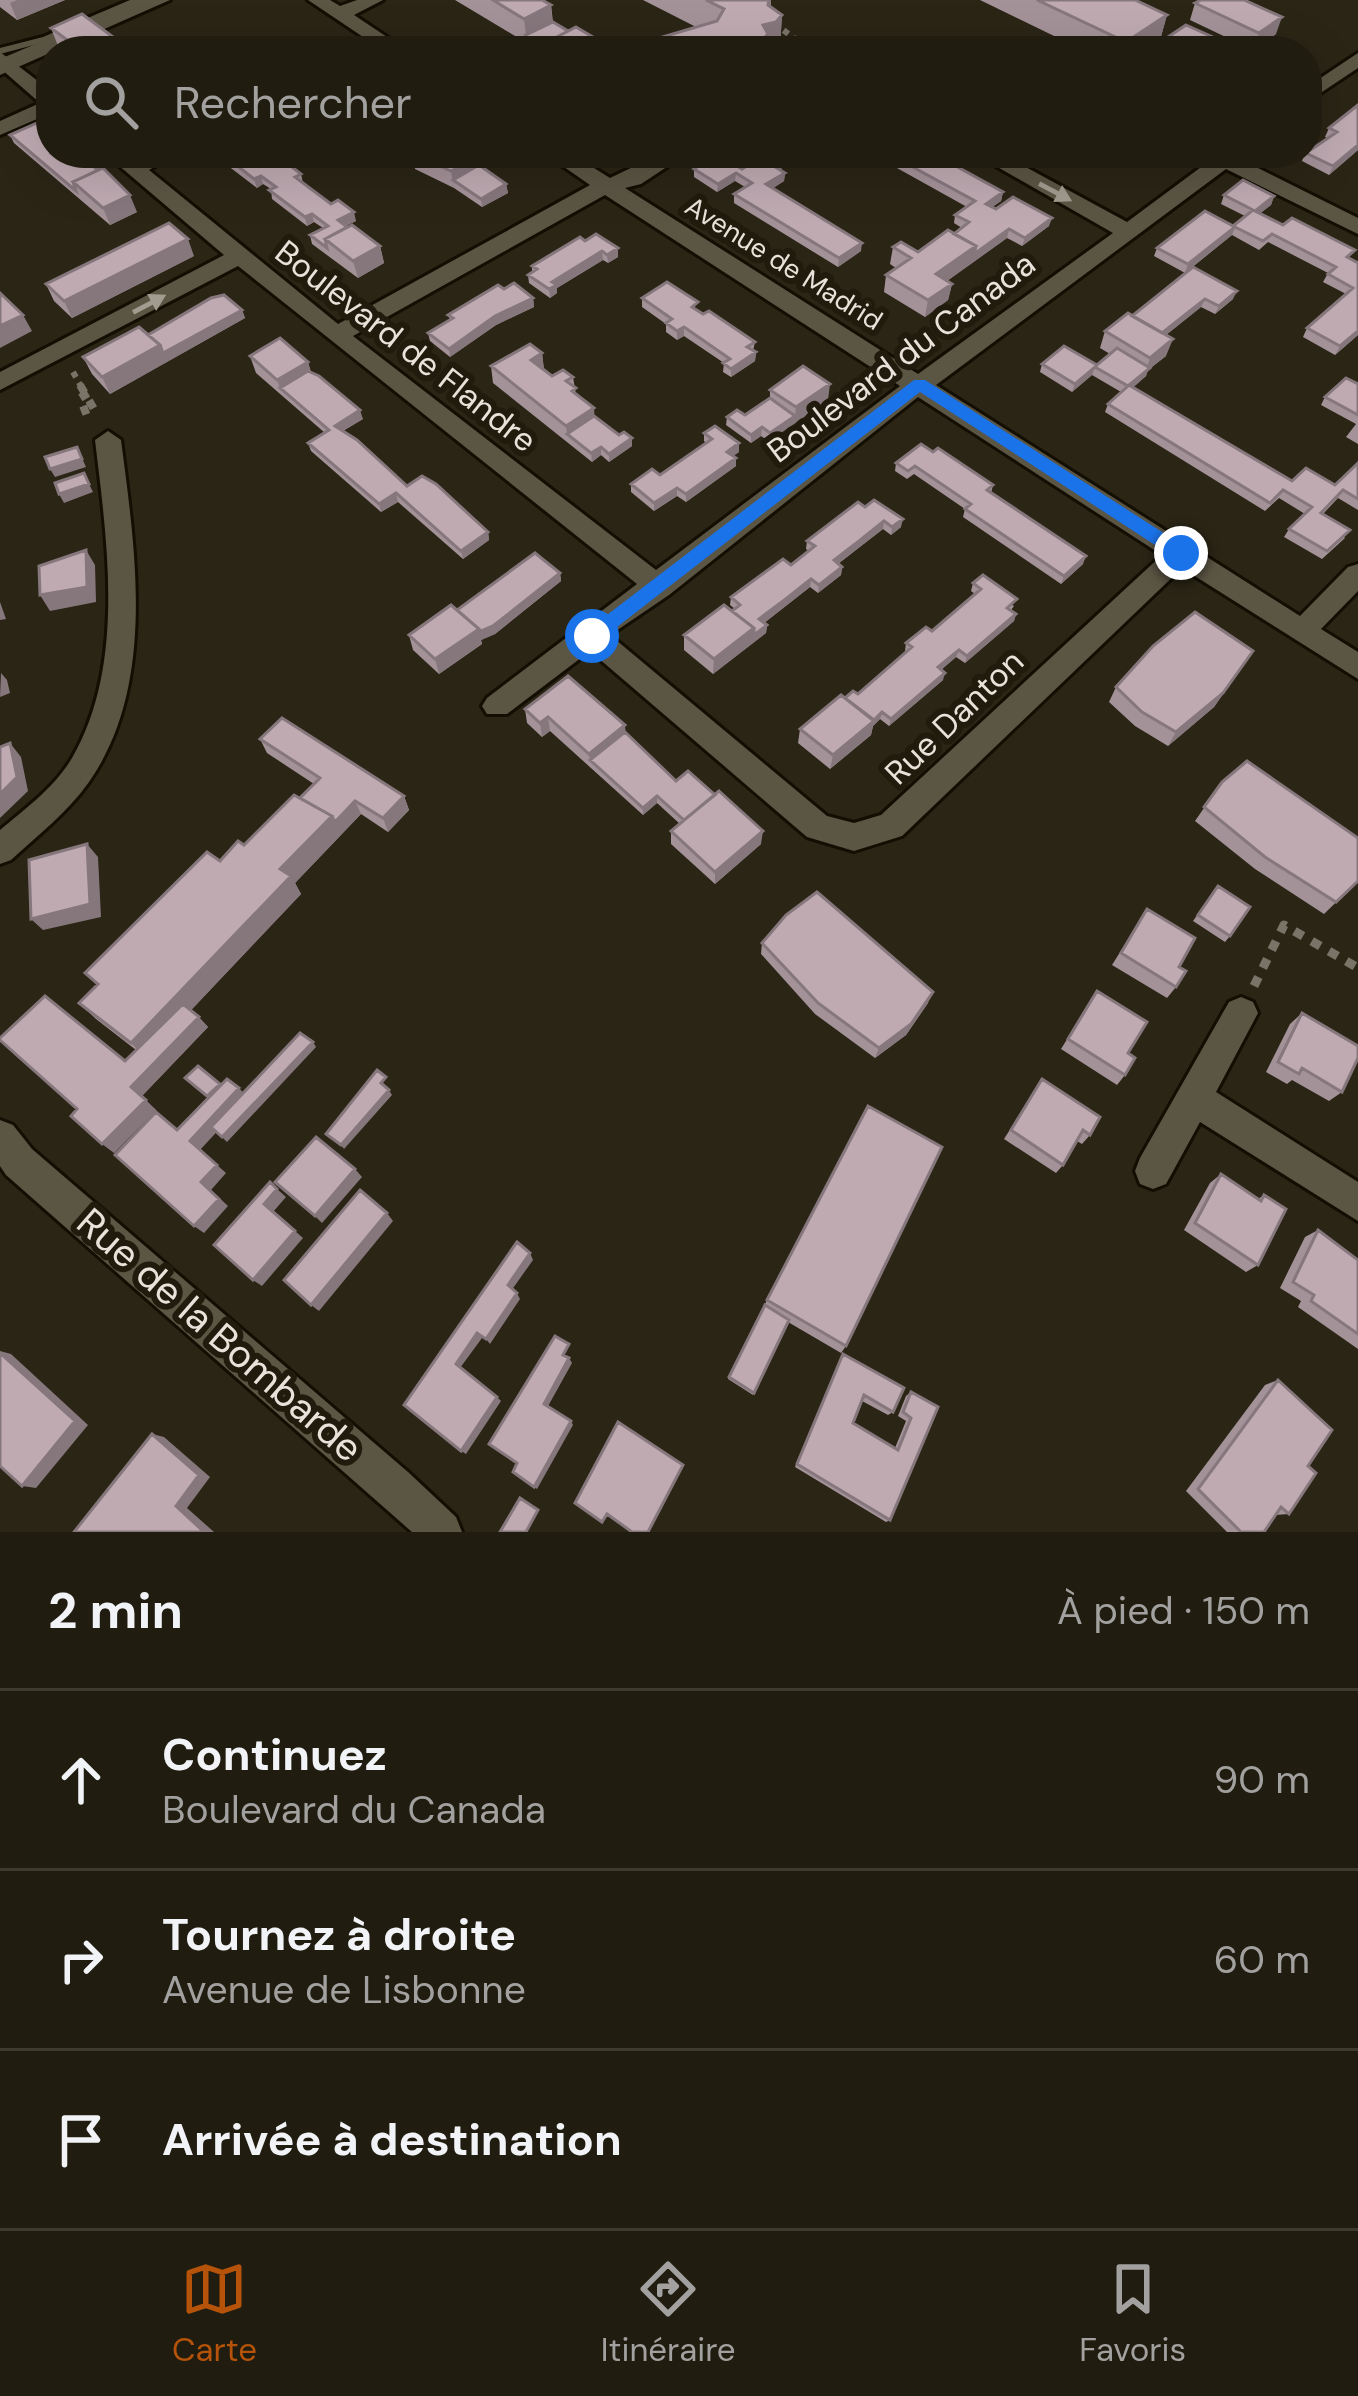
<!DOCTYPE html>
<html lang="fr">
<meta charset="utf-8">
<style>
body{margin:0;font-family:"DM Sans",sans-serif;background:#2d291e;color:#f1f3f6}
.stop{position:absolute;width:36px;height:36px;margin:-27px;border:9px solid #1a73e8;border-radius:50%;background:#fff}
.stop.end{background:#1a73e8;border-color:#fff;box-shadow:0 3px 12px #0008}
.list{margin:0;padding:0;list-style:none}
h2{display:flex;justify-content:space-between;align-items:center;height:156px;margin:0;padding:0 48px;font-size:51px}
h2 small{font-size:39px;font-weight:400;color:#a2a19f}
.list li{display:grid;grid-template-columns:78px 1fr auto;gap:36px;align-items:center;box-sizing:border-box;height:180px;padding:0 48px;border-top:3px solid #3d3a30}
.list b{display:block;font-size:45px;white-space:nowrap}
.list p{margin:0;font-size:39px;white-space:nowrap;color:#a2a19f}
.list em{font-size:39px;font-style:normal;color:#a2a19f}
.icon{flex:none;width:66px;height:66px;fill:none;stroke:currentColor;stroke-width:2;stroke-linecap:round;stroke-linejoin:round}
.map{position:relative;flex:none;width:1358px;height:1532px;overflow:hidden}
.search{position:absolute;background:#201c10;box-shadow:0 12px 48px #0002;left:36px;right:36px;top:36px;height:132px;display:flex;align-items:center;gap:30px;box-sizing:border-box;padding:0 42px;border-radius:48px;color:#a2a19f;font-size:45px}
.sheet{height:696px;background:#201c10}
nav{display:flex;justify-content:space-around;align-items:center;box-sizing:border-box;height:168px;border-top:3px solid #3d3a30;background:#201c10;font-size:33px;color:#a2a19f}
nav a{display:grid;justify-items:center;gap:6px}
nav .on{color:#b45309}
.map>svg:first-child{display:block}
</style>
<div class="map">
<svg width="1358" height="1532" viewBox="0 0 1358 1532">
<rect width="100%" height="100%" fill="#2a2515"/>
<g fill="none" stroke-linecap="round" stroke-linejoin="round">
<g stroke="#130e02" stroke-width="6">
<path id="service" d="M130 0H143L49 41 0 54V48L43 37Z"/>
</g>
<g stroke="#130e02" stroke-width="6">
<path id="minor" d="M308 0H330L340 6 357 0H383L354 15 408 51H384Z
M0 52 51 91V113L0 135V121L40 103 0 68Z
M1358 53V68L1307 102V87Z
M104 153H128L137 160 150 153H177L149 170 338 324 590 185 544 153H570L610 178 662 153H688L641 184 625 188 918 374 1113 233 973 153H1000L1127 222 1220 153H1245L1240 159 1358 218V234L1226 169 936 385 1300 616 1348 567 1358 564V591L1321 629 1358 652V679L1182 568 902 836 854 851 807 837 590 651 507 714H487L482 706 487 698 637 584 238 266 0 390V372L224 255ZM605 195 900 386 656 570 353 336ZM918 397 1162 555 881 815 854 823 827 816 610 635 669 595Z
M108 431 121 440C135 549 157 685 89 782 68 812 38 835 11 860L0 864V830C25 809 55 787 72 758 126 665 107 542 95 440Z
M1241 997 1253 1002 1258 1013 1216 1092 1358 1182V1221L1200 1122 1166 1184 1153 1189 1140 1184 1135 1171 1140 1158 1229 1002Z
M0 1120 13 1125 32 1149 408 1472 456 1517 462 1532H412L6 1175 0 1166Z"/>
</g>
<g stroke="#130e02" stroke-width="6">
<path id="tertiary" d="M140 0H170L0 75V59Z"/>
</g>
<path stroke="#787467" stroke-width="6" stroke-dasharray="6 6" stroke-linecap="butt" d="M774 23 811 51
M73 372 82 388"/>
<path stroke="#787467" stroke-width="8" stroke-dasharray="9 9" stroke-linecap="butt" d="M80 385 98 416
M88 393 80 398 89 421"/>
<path stroke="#787467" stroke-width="9" stroke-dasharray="10 10" stroke-linecap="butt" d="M1254 986 1284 925 1358 968"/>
<use href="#service" fill="#5b5544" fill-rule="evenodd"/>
<use href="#minor" fill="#5b5544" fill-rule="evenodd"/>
<use href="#tertiary" fill="#5b5544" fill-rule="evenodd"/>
</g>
<path fill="#a49299" d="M0 0H65L17 20 0 7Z
M455 0H542L551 5 553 22 568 31 535 48Z
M643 0H771V7L782 15 780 47 777 51H655L660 48 659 38 696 27Z
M980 0H1135L1167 15 1160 40 1142 51H1085Z
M1195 3 1276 34 1253 50 1190 20Z
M51 28 132 51H60Z
M1358 105V150L1329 175 1302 161 1305 153 1328 138 1325 137 1329 128Z
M10 135 137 212 110 225 14 143Z
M221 153 280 166 301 174 303 183 356 221 345 226 380 246 384 263 358 278 312 244 310 235 323 228 314 222 307 226 272 199 271 189 263 184 257 188 223 162Z
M416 153H471L479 165 506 184 508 193 482 207 454 188 415 169 414 160 420 156Z
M748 153H806L779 170 785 173 784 181 773 188 861 251 838 267 734 203V194L745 187 735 181 717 192 694 177V169H742L752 163 748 160Z
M870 153H932L1003 192 1001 201 992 207 1049 226 1022 246 1007 238 947 281 952 284 948 300 925 317 884 292 886 275 896 268 890 264 893 247 918 252 954 234 962 228 954 223 955 215 967 207Z
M1224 195 1274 196 1271 205 1260 213 1351 259 1358 335 1335 355 1303 337 1307 328 1346 294 1323 282 1328 273 1268 242 1259 250 1232 235 1185 273 1154 256 1157 248 1233 226 1245 216 1221 204Z
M580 237 618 257 608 263 603 260 557 288V293L550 298 529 283 528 275 532 272V266Z
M194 256 72 318 54 301 46 284Z
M1193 267 1233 299 1215 314 1201 307 1166 335V356L1148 370 1146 376 1133 387 1292 481 1335 485 1358 463V510L1338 498 1323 514 1345 538 1322 559 1284 537 1289 529 1305 514 1279 498 1265 511 1105 412 1108 404 1121 392 1092 375 1072 392 1040 372 1042 364 1097 365 1110 354 1100 348 1105 331 1132 316Z
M504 289 533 298 534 307 496 325 450 357 430 341 428 333 450 320 448 315Z
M642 298 698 311 755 342 753 351 756 352 755 361 731 377 723 372 724 363 684 336 677 340 666 332V324L642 307Z
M242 310 245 318 110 394 92 374 83 357 148 335Z
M542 353 544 370 552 376 573 377 576 395 594 408V416L632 446 609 462 601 455 592 462 493 383 491 366Z
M250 356 308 362 311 373 363 419 343 431 407 486 488 532 489 540 463 559 398 502 381 512 311 451 308 443 325 433 256 373Z
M1358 384V444L1346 437 1356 424 1321 405 1325 397Z
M770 390 828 400 769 441 761 436 751 443 726 425 727 417 745 415 770 398Z
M704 433 739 452 733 456 736 458V466L686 502 677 496 654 511 631 492V484L660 475 706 443 704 441Z
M933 452 993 485 991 493 1083 564 1061 584 963 517 965 509 914 474 907 479 895 471 896 463Z
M858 502 901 527 891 535 883 529 838 564 842 567 841 575 818 593 810 587 764 623 767 625 766 633 713 674 684 650V635L735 609 730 605 731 597 791 565 809 551 806 549 807 541Z
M560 573 561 581 495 634 481 640 482 644 439 674 413 650 409 635 457 610Z
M973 583 1014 606 1011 610 1016 614 1014 621 965 663 956 657 941 670 943 680 889 726 880 719 873 726 871 735 830 769 798 743 800 729 845 698 858 694 907 652 905 651 906 643 932 631 975 594 971 591Z
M1253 651 1214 707 1168 746 1135 726 1109 702 1116 687Z
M525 709 625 725V732L676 781 761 844 715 884 671 844V831L680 824 657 803 643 815 550 731 542 737 527 723Z
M260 739 404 796 409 810 388 832 361 814 295 883 301 894 191 1010 208 1027 141 1097 156 1110 114 1153 125 1061 136 1050 96 1019 79 1003 97 985 85 973 220 861 244 845 314 784 267 753Z
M1222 782 1358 881 1324 914 1255 869 1195 821Z
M1218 886 1230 936 1225 942 1193 921Z
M1147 909 1179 967 1176 987 1167 998 1112 965Z
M762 943 928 1003 906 1035 875 1058 815 1014 761 954Z
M1097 991 1128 1053 1125 1075 1117 1085 1061 1049Z
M1302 1013 1342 1092 1329 1101 1292 1080 1287 1084 1266 1072 1290 1024Z
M1042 1079 1090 1135 1082 1144 1077 1141 1063 1165 1056 1173 1004 1139Z
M1221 1174 1258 1199 1264 1195 1258 1265 1246 1272 1184 1230 1210 1183Z
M1318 1230 1358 1260V1349L1298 1307 1301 1301 1280 1288 1305 1237Z
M767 1300 846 1346 841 1353 788 1322 753 1395 728 1379Z
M843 1354 893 1412 888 1415 862 1401 853 1423 895 1448 906 1421 898 1416 906 1396 911 1392 938 1407 890 1520 886 1522 795 1467Z
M1278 1380 1308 1466 1289 1514 1275 1515 1264 1532H1227L1186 1491 1265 1385Z"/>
<path fill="#86777d" d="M17 0H65L17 20 10 3Z
M769 0H771L770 24 782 15 780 47 777 51H716L719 46 763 25Z
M551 5 553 30 526 35 524 19Z
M1167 15 1160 40 1142 51H1123L1126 42Z
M1282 17 1276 34 1253 50 1259 33Z
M1358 145V150L1329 175 1333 166Z
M793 153H806L772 174V165Z
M477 157 480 174 453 180 454 188 451 171Z
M736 173 735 181 717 192 718 184Z
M785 173 784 181 766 193V184Z
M261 176 263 184 257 188 254 179Z
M506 184 508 193 482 207 481 199Z
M1003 192 1001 201 984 213 986 204Z
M130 195 137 212 110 225 103 208Z
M1274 196 1271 205 1252 220 1255 211Z
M354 212 356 221 340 229 338 220Z
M312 214 314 222 307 226 305 217Z
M1052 218 1049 226 1022 246 1025 238Z
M1235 227 1232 235 1185 273 1188 264Z
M1009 229 1007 238 933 291 936 274 976 246Z
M188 239 194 256 72 318 64 301Z
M862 243 861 251 838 267 839 258Z
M380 246 384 263 358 278 353 261Z
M618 248V257L608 263 607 255Z
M602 251 603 260 557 288V293L550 298 549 289 552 282Z
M952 284 948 300 925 317 928 300Z
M1237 291 1233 299 1215 314 1219 306Z
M533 298 534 307 496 325 450 357 449 349 495 316Z
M1205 299 1201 307 1151 347 1155 339Z
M242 310 245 318 110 394 102 377 160 345Z
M23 315 32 331 0 348V326Z
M684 327V336L677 340V331Z
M1358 331V335L1335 355 1340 346Z
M1173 339 1166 356 1148 370 1146 376 1126 394 1129 385 1145 372 1150 358Z
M756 352 755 361 731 377V369Z
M542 353 544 370 531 360Z
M308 362 313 378 280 388 283 396 277 380Z
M1095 367 1092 375 1072 392 1075 384Z
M830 384 828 400 794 424 796 407Z
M594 408 595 424 567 434 568 442 566 426Z
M360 410 363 419 337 434 335 426Z
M795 416 794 424 769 441 770 433Z
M762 427 761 436 751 443V435Z
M632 438V446L609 462V454Z
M739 443V452L727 460V452Z
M77 447 86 467 55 477 50 469Z
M601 447V455L592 462 591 453Z
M736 458V466L686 502V494Z
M89 484 93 492 64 503 59 494Z
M677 488V496L654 511V503Z
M396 493 398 502 381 512 379 504Z
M903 519 901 527 891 535 892 527Z
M884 521 883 529 832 568 834 560Z
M488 532 489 540 463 559 461 551Z
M86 550 95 565 96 602 50 611 40 595Z
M1086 556 1083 564 1061 584 1064 576Z
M842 567 841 575 818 593 819 585Z
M560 573 561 581 495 634 481 640 482 644 439 674 435 659Z
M811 579 810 587 759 627V619Z
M0 602 6 619 0 620Z
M1016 614 1014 621 965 663 967 656Z
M767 625 766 633 713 674 714 659 754 628Z
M959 650 956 657 935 675 938 667Z
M1253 651 1214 707 1168 746 1176 732Z
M1 673 7 680 10 693 0 697Z
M945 673 943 680 889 726 891 719Z
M882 712 880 719 873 726 871 735 830 769 833 755Z
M548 717 550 731 542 737 540 723Z
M625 725 626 739 590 760 589 754Z
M10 743 21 757 28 791 0 818V794Z
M404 796 409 810 388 832 383 818Z
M657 796V803L643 815V808Z
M355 801 361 814 295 883 301 894 146 1058 131 1043 280 869 332 816Z
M763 831 761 844 715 884V872Z
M87 844 98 857 101 917 43 930 31 919Z
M933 992 928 1003 906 1035 875 1058 879 1048Z
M199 1017 208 1027 141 1097 131 1087Z
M313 1042 316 1047 227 1142 222 1137Z
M239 1088 248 1098 200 1150 190 1141Z
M389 1090 392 1095 344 1149 341 1145Z
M146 1100 156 1110 114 1153 102 1144Z
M217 1165 226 1173 211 1190 228 1206 204 1233 194 1226 201 1182Z
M355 1169 362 1177 322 1223 315 1216Z
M277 1189 286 1197 273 1212 264 1204Z
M387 1213 393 1221 319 1311 311 1305Z
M295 1231 303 1238 262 1286 253 1280Z
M530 1253 533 1260 511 1291 508 1285Z
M517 1293 520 1299 490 1344 486 1339Z
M477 1333 482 1338 460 1368 456 1364Z
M0 1351 11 1354 88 1425 36 1488 22 1486Z
M569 1358 572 1363 547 1408 544 1404Z
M497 1397 501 1401 466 1454 461 1451Z
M571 1421 573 1425 537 1489 534 1487Z
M152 1434 164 1437 210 1477 187 1508 214 1532H204L176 1506Z"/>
<path fill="#bfaab2" stroke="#86777d" stroke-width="3" d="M493 0H542L551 5 524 19Z
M706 0H769L768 5 782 15 776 22 763 25 768 34 762 40 719 46 716 51H655L661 46 659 38 717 21 724 9Z
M1037 0H1135L1167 15 1126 42Z
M1201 0H1244L1282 17 1259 33 1195 3Z
M82 14 132 51H82L51 28Z
M553 22 568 31 542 45 526 35Z
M1186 25 1235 47 1229 51H1147Z
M576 27 615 50 530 51Z
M1358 105V145L1333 166 1306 153 1337 132 1329 128Z
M37 123 51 134V153H76L98 170 73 182 76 191 10 135Z
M221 153H262L280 166 287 163 301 174 295 177 331 204 338 200 354 212 338 220 347 227 325 239 327 248 310 235 328 226 312 214 305 217 269 190 276 187 261 176 254 179Z
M425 153H471L477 157 451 171 419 156Z
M751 153H793L772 165 785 173 766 184 862 243 839 258 734 194 752 183 736 173 718 184 694 169 717 154 742 169 760 158Z
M887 153H932L1003 192 986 204 996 209 1013 197 1052 218 1025 238 1009 229 974 254 976 246 954 234 969 222 955 215 975 201Z
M479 165 506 184 481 199 453 180Z
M103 168 130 195 103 208 73 182Z
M1243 180 1274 196 1255 211 1283 225 1292 218 1355 250 1347 257 1358 263V331L1340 346 1307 328 1353 288 1328 274 1336 267 1272 234 1263 241 1233 226 1253 210 1224 195Z
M1205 211 1235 227 1188 264 1157 248Z
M169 223 188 239 64 301 46 284Z
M352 225 380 246 353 261 325 239Z
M948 230 976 246 936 274 952 284 928 300 886 275 911 258 893 247 901 242 918 252Z
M596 234 618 248 607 255 602 251 552 282 557 285 549 289 528 275 537 269 532 266 580 237 585 241Z
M1193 267 1237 291 1219 306 1205 299 1162 333 1132 316Z
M667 282 698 302 692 307 703 314 709 311 755 342 747 347 756 352 731 369 723 363 730 359 684 327 677 331 666 323 672 319 642 298Z
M514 283 533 298 495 316 449 349 428 333 453 318 448 315 498 285 504 289Z
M0 293 23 315 0 326Z
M224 295 242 310 163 353 160 345 148 335 211 298Z
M1128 313 1173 339 1150 358 1105 331Z
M139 327 160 345 102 377 83 357Z
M280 338 308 362 277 380 250 356Z
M530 344 542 353 531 360 552 376 563 370 573 377 566 381 576 388 572 391 594 408 566 426 491 366Z
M1064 346 1097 365 1117 348 1150 368 1129 385 1292 481 1306 468 1335 485 1358 463V499L1343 490 1321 513 1350 530 1327 551 1289 529 1312 507 1283 490 1270 503 1108 404 1128 386 1095 367 1075 384 1042 364Z
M803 366 830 384 796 407 770 390Z
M308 371 319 376 360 410 335 426 357 440 407 486 422 476 436 484 488 532 461 551 396 493 379 504 308 443 329 430 280 388Z
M1346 378 1358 384V415L1325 397Z
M770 398 795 416 770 433 762 427 751 435 727 417 737 410 745 415Z
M594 416 619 435 624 432 632 438 609 454 601 447 591 453 567 434Z
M715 426 739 443 727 452 736 458 686 494 677 488 654 503 631 484 652 469 660 475 712 439 704 433Z
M921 444 933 452 938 448 993 485 987 490 1086 556 1064 576 965 509 971 504 915 466 908 471 896 463Z
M77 447 82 459 50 469 45 457Z
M84 473 89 484 59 494 55 483Z
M874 500 903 519 892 527 884 521 859 541 834 560 842 567 819 585 811 579 787 598 759 619 767 625 754 635V628L732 611 740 605 731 597 783 559 791 565 815 546 807 541 858 502 865 507Z
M86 550 87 587 40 595 39 566Z
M535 553 560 573 493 626 479 632V629L457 610Z
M983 575 1017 599 1007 608 1016 614 967 656 959 650 938 667 945 673 891 719 882 712 874 720 845 698 853 691 858 694 912 647 906 643 926 627 932 631 981 589 973 583Z
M451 605 479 629 435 659 409 635Z
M724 605 754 628 714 659 684 635Z
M1195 612 1253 651 1223 693 1176 732 1142 712 1116 687 1153 646Z
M568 676 625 725 589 754 548 717 540 723 525 709Z
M841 695 874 721 833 755 800 729Z
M282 718 404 796 383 818 355 801 335 822 332 816 300 798 320 778 260 739Z
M625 732 676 781 688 771 715 795 684 820 657 796 643 808 590 760Z
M10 743 17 777 0 794V747Z
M1247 761 1358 838V881L1336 902 1265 857 1204 807 1222 782Z
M719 791 763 831 715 872 671 831Z
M294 795 332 816 280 869 291 876 131 1043 79 1003 98 984 85 973 207 852 220 861 238 841 244 845Z
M87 844 90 904 31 919 29 860Z
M1218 886 1250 907 1230 936 1198 915Z
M817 892 933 992 911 1024 879 1048 818 1003 762 943 786 915Z
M1147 909 1195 938 1179 967 1186 971 1176 987 1121 953Z
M1097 991 1147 1022 1128 1053 1135 1058 1125 1075 1068 1039Z
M45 996 125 1061 183 1004 199 1017 131 1087 146 1100 102 1144 71 1116 77 1109 0 1040V1038Z
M1302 1013 1358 1046V1058L1342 1092 1302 1068 1299 1074 1278 1062Z
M300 1033 313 1042 222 1137 211 1127Z
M198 1066 220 1084 207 1096 185 1078Z
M377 1070 386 1077 381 1083 389 1090 341 1145 326 1134Z
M227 1079 239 1088 190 1141 217 1165 201 1182 219 1199 194 1226 115 1155 156 1112 177 1130Z
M1042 1079 1100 1117 1090 1135 1083 1130 1063 1165 1011 1130Z
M868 1106 942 1147 846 1346 767 1300Z
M316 1137 355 1169 315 1216 275 1182Z
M1221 1174 1261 1201 1264 1195 1286 1209 1258 1265 1195 1223Z
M270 1182 277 1189 264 1204 295 1231 253 1280 214 1245Z
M360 1190 387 1213 311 1305 284 1280Z
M1318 1230 1358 1260V1334L1311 1301 1314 1295 1293 1282Z
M517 1242 530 1253 508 1285 517 1293 486 1339 477 1333 456 1364 497 1397 461 1451 404 1405Z
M765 1305 789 1320 754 1393 729 1377Z
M555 1336 569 1344 563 1355 569 1358 544 1404 571 1421 534 1487 513 1472 517 1463 489 1444Z
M0 1353 75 1421 22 1486 0 1466Z
M843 1354 904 1388 893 1412 864 1395 853 1423 898 1450 911 1418 903 1412 911 1392 938 1407 890 1520 797 1464Z
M1278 1380 1332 1430 1308 1466 1316 1473 1289 1514 1281 1507 1264 1532H1241L1198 1489Z
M618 1422 683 1465 648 1532H632L607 1514 602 1522 575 1503Z
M152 1434 199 1475 176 1506 204 1532H74Z
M520 1498 538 1510 526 1532H500Z"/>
<defs><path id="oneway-solid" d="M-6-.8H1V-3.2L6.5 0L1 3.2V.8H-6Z" transform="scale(3)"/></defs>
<g fill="#a19c8f">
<use href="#oneway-solid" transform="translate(1055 192) rotate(28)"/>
<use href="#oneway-solid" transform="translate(149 304) rotate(-28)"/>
</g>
<path fill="#1a73e8" d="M914 380H925L1187 548V558H1175L920 392 599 641H586V631Z"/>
<g text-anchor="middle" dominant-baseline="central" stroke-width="12" stroke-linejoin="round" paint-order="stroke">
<g font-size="27" fill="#e7e3da" stroke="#201b0c">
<text transform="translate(784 263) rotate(32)">Avenue de Madrid</text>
</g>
<g font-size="33" fill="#e7e3da" stroke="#201b0c">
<text transform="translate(406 346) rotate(38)">Boulevard de Flandre</text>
<text transform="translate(901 357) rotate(-37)">Boulevard du Canada</text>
<text transform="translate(954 717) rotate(-44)">Rue Danton</text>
</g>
<g font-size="39" fill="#e7e3da" stroke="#201b0c">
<text transform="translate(220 1335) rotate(41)">Rue de la Bombarde</text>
</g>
</g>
</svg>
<div class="stop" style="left:592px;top:636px"></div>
<div class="stop end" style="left:1181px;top:553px"></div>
<div class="search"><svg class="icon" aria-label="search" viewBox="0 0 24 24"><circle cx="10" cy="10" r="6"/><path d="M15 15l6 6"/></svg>Rechercher</div>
</div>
<section class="sheet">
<h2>2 min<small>À pied · 150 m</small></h2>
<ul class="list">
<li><svg class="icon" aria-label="ahead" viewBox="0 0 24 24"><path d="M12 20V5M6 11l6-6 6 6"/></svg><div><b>Continuez</b><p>Boulevard du Canada</p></div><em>90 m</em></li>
<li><svg class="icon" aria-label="right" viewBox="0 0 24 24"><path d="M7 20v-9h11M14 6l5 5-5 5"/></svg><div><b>Tournez à droite</b><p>Avenue de Lisbonne</p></div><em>60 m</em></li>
<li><svg class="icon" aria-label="arrive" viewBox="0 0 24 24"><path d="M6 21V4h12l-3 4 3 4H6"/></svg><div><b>Arrivée à destination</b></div></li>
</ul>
</section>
<nav>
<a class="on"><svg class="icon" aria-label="map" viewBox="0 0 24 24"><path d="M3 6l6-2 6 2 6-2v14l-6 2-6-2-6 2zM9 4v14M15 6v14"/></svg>Carte</a>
<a><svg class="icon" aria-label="directions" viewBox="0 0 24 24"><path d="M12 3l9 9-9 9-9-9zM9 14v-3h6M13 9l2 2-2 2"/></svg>Itinéraire</a>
<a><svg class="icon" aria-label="saved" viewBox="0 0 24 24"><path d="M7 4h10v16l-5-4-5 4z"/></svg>Favoris</a>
</nav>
